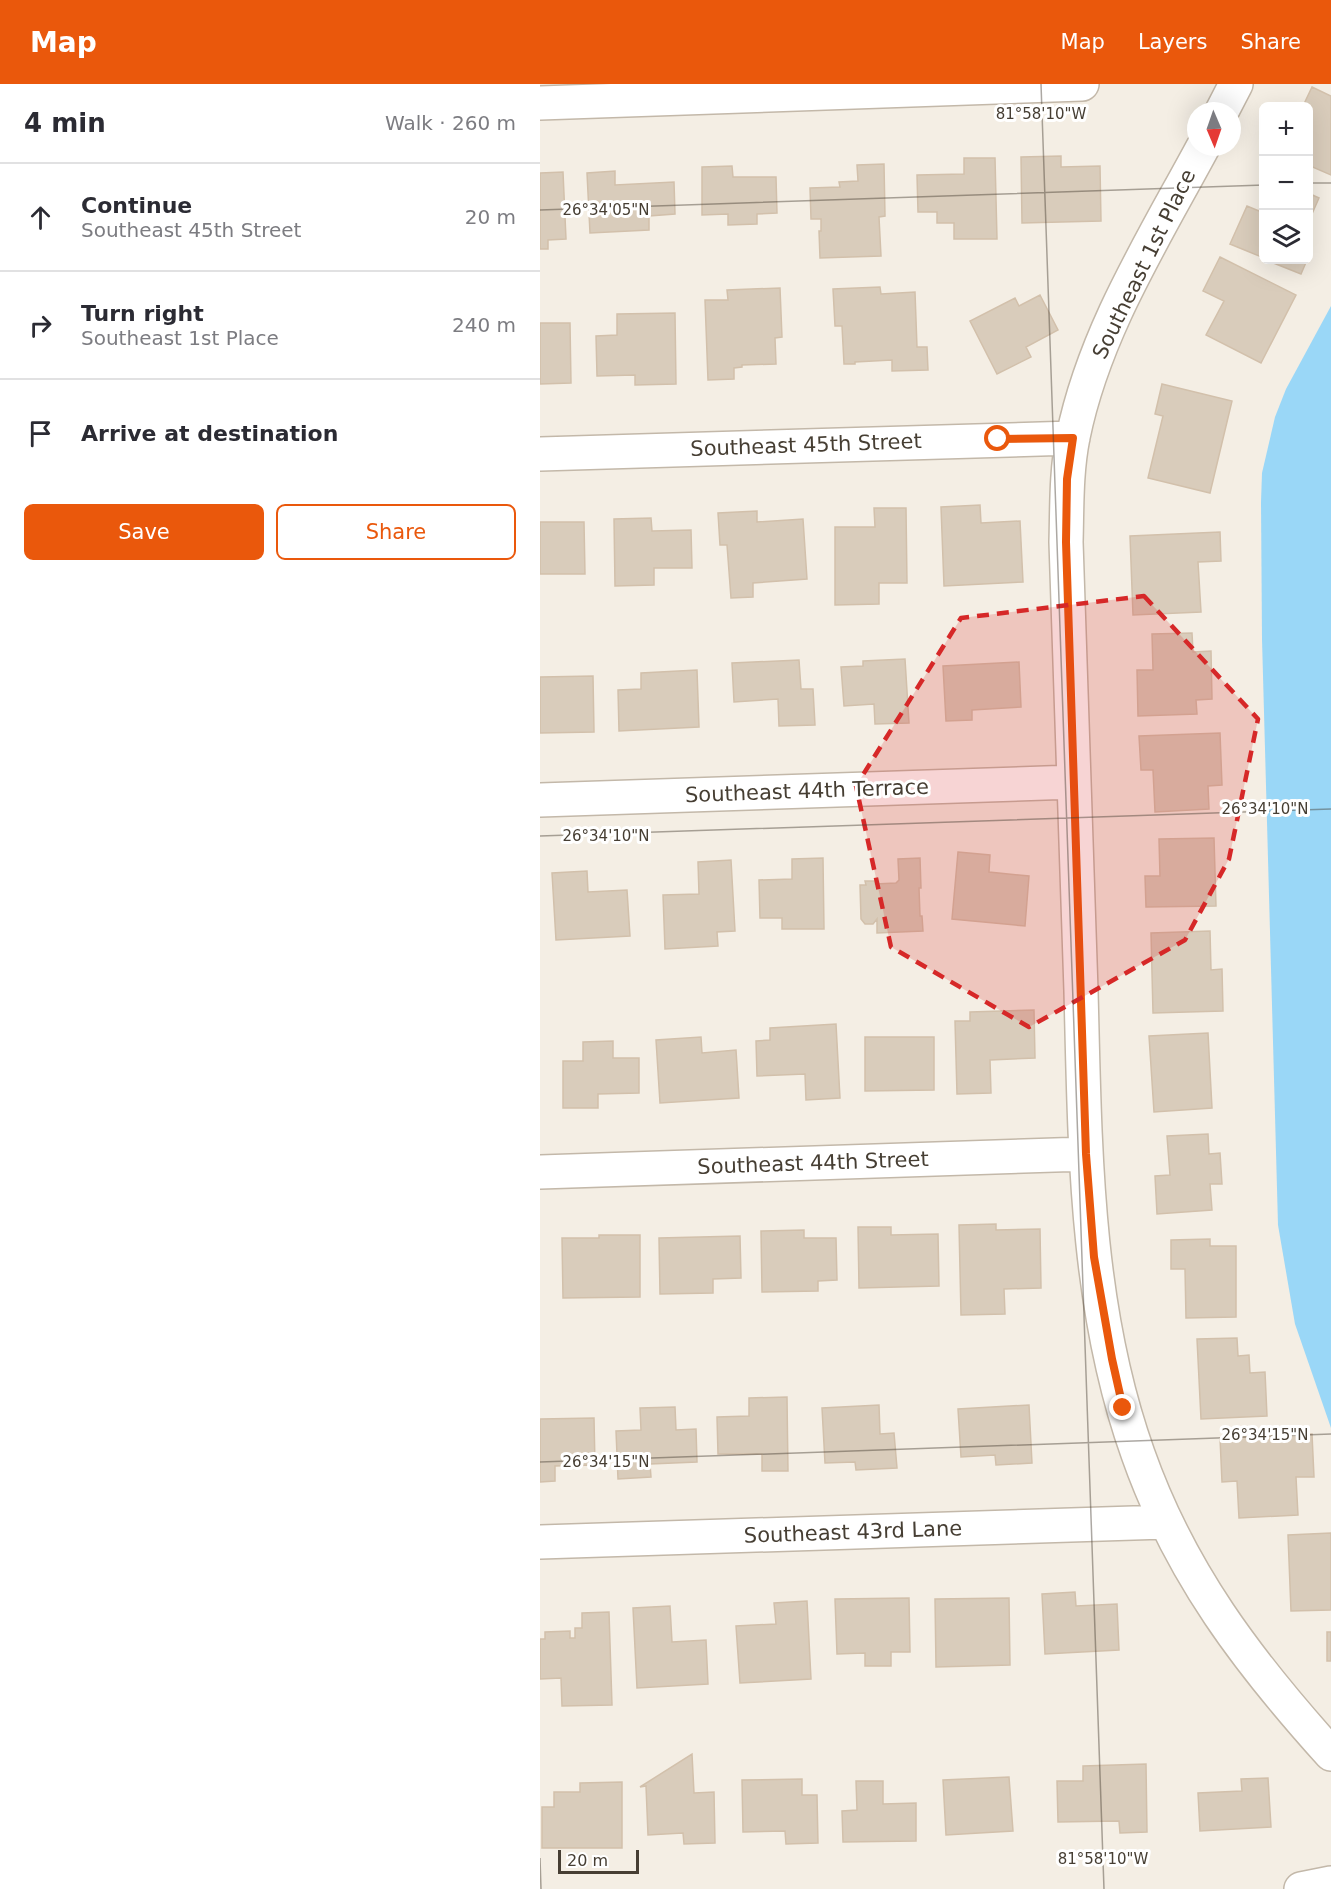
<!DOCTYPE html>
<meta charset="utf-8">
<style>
body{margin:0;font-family:"DejaVu Sans",sans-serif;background:#f2f2f3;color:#2b2b33}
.controls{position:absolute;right:18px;top:18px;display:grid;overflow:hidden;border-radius:9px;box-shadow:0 6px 24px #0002}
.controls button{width:54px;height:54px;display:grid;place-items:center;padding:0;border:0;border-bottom:2px solid #e1e1e2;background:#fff;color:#2b2b33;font:30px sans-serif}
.compass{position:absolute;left:647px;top:18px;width:54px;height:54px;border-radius:50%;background:#fff;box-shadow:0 6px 24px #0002;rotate:178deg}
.scale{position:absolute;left:18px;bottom:15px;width:81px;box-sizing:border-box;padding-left:6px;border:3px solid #463e33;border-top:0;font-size:16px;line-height:21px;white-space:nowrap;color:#463e33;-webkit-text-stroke:4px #fff;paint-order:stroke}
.stop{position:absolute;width:18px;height:18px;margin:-14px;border:4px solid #ea580c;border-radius:50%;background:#fff}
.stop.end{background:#ea580c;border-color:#fff;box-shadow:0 2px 6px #0008}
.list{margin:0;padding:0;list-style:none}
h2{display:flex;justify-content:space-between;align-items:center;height:78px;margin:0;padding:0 24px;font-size:26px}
h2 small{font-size:20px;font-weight:400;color:#7c7c81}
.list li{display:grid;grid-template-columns:39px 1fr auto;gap:18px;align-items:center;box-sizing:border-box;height:108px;padding:0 24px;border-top:2px solid #e1e1e2}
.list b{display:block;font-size:22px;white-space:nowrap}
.list p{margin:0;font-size:20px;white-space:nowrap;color:#7c7c81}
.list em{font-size:20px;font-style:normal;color:#7c7c81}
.actions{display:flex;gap:12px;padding:18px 24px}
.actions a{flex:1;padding:14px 0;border:2px solid #ea580c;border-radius:9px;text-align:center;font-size:21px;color:#ea580c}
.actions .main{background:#ea580c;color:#fff}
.icon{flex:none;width:33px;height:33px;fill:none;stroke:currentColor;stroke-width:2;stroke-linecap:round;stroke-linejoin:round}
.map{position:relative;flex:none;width:791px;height:1805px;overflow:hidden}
header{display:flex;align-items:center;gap:36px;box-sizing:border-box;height:84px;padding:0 30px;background:#ea580c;color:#fff}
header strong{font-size:28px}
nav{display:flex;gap:33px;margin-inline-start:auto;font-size:21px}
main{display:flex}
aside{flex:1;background:#fff}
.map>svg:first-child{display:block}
</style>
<header>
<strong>Map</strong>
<nav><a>Map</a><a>Layers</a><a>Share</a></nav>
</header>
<main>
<aside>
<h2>4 min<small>Walk · 260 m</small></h2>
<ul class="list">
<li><svg class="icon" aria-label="ahead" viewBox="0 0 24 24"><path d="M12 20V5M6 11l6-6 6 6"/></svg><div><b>Continue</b><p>Southeast 45th Street</p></div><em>20 m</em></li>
<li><svg class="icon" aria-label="right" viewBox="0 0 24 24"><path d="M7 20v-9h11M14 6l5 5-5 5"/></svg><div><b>Turn right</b><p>Southeast 1st Place</p></div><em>240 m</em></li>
<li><svg class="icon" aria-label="arrive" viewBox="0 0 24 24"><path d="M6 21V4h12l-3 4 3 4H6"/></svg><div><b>Arrive at destination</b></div></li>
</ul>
<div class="actions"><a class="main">Save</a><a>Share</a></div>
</aside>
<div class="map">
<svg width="791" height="1805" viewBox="0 0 791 1805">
<rect width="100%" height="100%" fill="#f4eee4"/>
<path fill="#9ad7f7" d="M791 222V1344L755 1240 738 1141 722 555 721 418 722 389 735 333 746 305Z"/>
<path fill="#d9ccbb" stroke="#d2c0ab" stroke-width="1.5" d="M772 3 791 12V91L768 81V22H763Z
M521 72V83L560 82 561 137 482 139 481 73Z
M424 74H455L457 155H414V139H397V128H378L377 91 424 90Z
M344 80 345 132 339 133 341 172 280 174 279 147H281V135H271L270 104 300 103 299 98 318 97 317 81Z
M192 82 193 93H236L237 129 217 130V140L188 141V130L162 131V83Z
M75 87V101L134 98 135 130 109 132V146L50 149 47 89Z
M23 88 26 155 8 156V165H0V89Z
M768 109 779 114 768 139Z
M724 115V174L690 160 707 122 719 127Z
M680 173 756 211 721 279 666 251 684 217 663 207Z
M726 176H767L761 190Z
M340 203 341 210 375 208 377 263H387L388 286 352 287V276L315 278V280H304L302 242H295L293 205Z
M240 204 242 253 235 254 236 280 202 281V283L194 284V295L168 296 165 216H188L187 206Z
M500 211 518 246 486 263 491 273 457 290 430 237 475 214 479 222Z
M135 229 136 300 95 301V291L57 292 56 252 77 251V230Z
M0 239H30L31 299 0 300Z
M622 300 692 317 670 409 608 394 623 332 615 330Z
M440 421 441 439 480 437 483 498 404 502 401 423Z
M334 424H366L367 499H339V520L295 521V443H335Z
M217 427V438L263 435 267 495 213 499V513L191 514 187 461H180L178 429Z
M111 434 112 447 151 446 152 484H114V501L75 502 74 435Z
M0 438H44L45 490H0Z
M680 448 681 477 658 478 661 528 593 531 590 452Z
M652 549 653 568 671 567 672 615 656 616 657 630 598 632 597 586H613L612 550Z
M365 575 369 639 335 640 334 620 304 622 301 583 323 582V577Z
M259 576 261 605H273L275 641 239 642 238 615 194 618 192 579Z
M479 578 481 623 432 626V636L406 637 403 582Z
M157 586 159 643 79 647 78 606 101 605V589Z
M53 592 54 648 0 649V593Z
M680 649 682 701 668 702 669 725 615 728 613 686H601L599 652Z
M674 754 676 822 606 823 605 792H620L619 755Z
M418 768 450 771 449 788 489 792 485 842 412 835Z
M283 774 284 845H242V834H220L219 796 252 795V775Z
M380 774 381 804H379L380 832H382L383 847 337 849V835L333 840H325L321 835 320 801H326L325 797H335V800L356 799 359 796 358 775Z
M191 776 195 847 177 848 178 862 125 865 123 811 159 810 158 778Z
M47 787 48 808 87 806 90 852 16 856 12 789Z
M670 847 671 886 682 885 683 927 613 929 611 849Z
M494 926 495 974 450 976 451 1009 417 1010 415 937H430V928Z
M296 940 300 1014 266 1016 265 990 217 992 216 957 230 956V944Z
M668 949 672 1024 614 1028 609 952Z
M161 953 162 969 196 966 199 1014 120 1019 116 956Z
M325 953H394V1006L325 1007Z
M73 957V974H99V1009L58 1010V1024H23V977H43V958Z
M668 1050 669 1070 680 1069 682 1100H670L672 1126 617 1130 615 1092 630 1091 627 1052Z
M456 1140V1146L500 1145 501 1204 464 1205 465 1230 421 1231 419 1141Z
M318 1143H351V1151L398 1150 399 1202 319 1204Z
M264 1146V1154H296L297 1196 278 1197V1207L222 1208 221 1147Z
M59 1151H100V1213L23 1214 22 1154H59Z
M200 1152 201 1194 173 1195V1209L120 1210 119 1154Z
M670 1155V1162H696V1233L646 1234 645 1185H631V1156Z
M697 1254 698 1272 709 1271 710 1289 725 1288 727 1332 661 1335 657 1255Z
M247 1313 248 1387H222V1370H178L177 1333 209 1332V1314Z
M339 1321 340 1350 354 1349 357 1384 316 1386 315 1378 285 1379 282 1324Z
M489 1321 492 1379 456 1381 455 1371 421 1373 418 1325Z
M135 1323 136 1346 156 1345 157 1378 110 1380 111 1393 78 1395 76 1347 101 1346 100 1324Z
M54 1334 55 1381 15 1382V1397L0 1398V1335Z
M772 1350 774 1393H756L758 1431 699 1434 697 1397 682 1398 680 1354Z
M791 1449V1526L751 1527 748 1451Z
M535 1508 536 1522 577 1520 579 1566 505 1570 502 1510Z
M369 1514 370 1568H351V1582H325V1569L297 1570 295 1515Z
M469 1514 470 1581 396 1583 395 1515Z
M267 1517 271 1595 200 1599 196 1542 236 1540 234 1519Z
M130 1522 132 1558 166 1556 168 1600 97 1604 93 1524Z
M69 1528 72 1621 22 1622 21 1594 0 1595V1555H5V1548L30 1547V1554H35V1544H42V1529Z
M787 1548H791V1577H787Z
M152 1670 154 1709 174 1708 175 1759 144 1760 143 1749 108 1751 106 1702 100 1703Z
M606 1680 607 1748 580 1749 579 1737 518 1738 517 1697H543V1682Z
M469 1693 473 1747 406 1751 403 1696Z
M728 1694 731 1743 660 1747 658 1709 702 1707 701 1695Z
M262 1695V1711H277L278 1759 246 1760 245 1747 203 1748 202 1696Z
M316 1697H343V1720L376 1719V1757L303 1758 302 1727 317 1726Z
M82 1698V1764H2V1723H14V1708H40V1699Z"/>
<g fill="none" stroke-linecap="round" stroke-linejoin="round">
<g stroke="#c3b8a9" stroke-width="36">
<path id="minor" d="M0 19 542 0
M682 27 696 0
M663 63C613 156 554 249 533 353 526 388 527 423 526 458 531 608 536 757 541 907 545 1062 545 1222 598 1370 640 1489 708 1578 791 1670
M0 370 533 354
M0 716 534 698
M0 1088 546 1070
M0 1458 625 1438
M761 1805 791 1799"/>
</g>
<use href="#minor" stroke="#fff" stroke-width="33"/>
</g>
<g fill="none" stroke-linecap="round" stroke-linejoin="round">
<path stroke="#ea580c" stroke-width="8" d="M458 355 533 354 527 395 526 458 546 1070 554 1173 572 1275 583 1324"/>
</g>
<path fill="#d62828" fill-opacity="0.2" stroke="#d62828" stroke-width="4.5" stroke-dasharray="12 8" stroke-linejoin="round" d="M604 512 718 635 689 775 645 856 489 943 351 863 316 702 421 534Z"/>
<path fill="none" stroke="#463e33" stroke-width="1.5" stroke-opacity="0.45" d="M501 0 564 1805M768 99H791M0 126 724 101M0 752 791 725M0 1378 791 1350M0 1774 1 1805"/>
<g text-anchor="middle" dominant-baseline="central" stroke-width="6" stroke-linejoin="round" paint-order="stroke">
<g font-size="21" fill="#463e33" stroke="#fff">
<text transform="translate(604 180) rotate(-64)">Southeast 1st Place</text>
<text transform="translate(266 361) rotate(-2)">Southeast 45th Street</text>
<text transform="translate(267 707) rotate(-2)">Southeast 44th Terrace</text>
<text transform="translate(273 1079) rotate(-2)">Southeast 44th Street</text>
<text transform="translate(313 1448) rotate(-2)">Southeast 43rd Lane</text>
</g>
</g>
<g font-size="15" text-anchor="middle" fill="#463e33" stroke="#fff" stroke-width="6" stroke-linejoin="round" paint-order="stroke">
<text x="501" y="35">81°58'10"W</text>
<text x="66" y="131">26°34'05"N</text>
<text x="725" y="730">26°34'10"N</text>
<text x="66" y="757">26°34'10"N</text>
<text x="725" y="1356">26°34'15"N</text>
<text x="66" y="1383">26°34'15"N</text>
<text x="563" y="1780">81°58'10"W</text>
</g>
</svg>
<div class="controls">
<button>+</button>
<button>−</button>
<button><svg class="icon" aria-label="layers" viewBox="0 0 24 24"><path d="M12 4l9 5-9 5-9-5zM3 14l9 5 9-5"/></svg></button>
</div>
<svg class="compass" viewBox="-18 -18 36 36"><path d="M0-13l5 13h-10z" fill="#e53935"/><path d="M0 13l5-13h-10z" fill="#7c7c81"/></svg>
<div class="scale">20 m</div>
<div class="stop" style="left:458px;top:355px"></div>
<div class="stop end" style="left:583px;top:1324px"></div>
</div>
</main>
